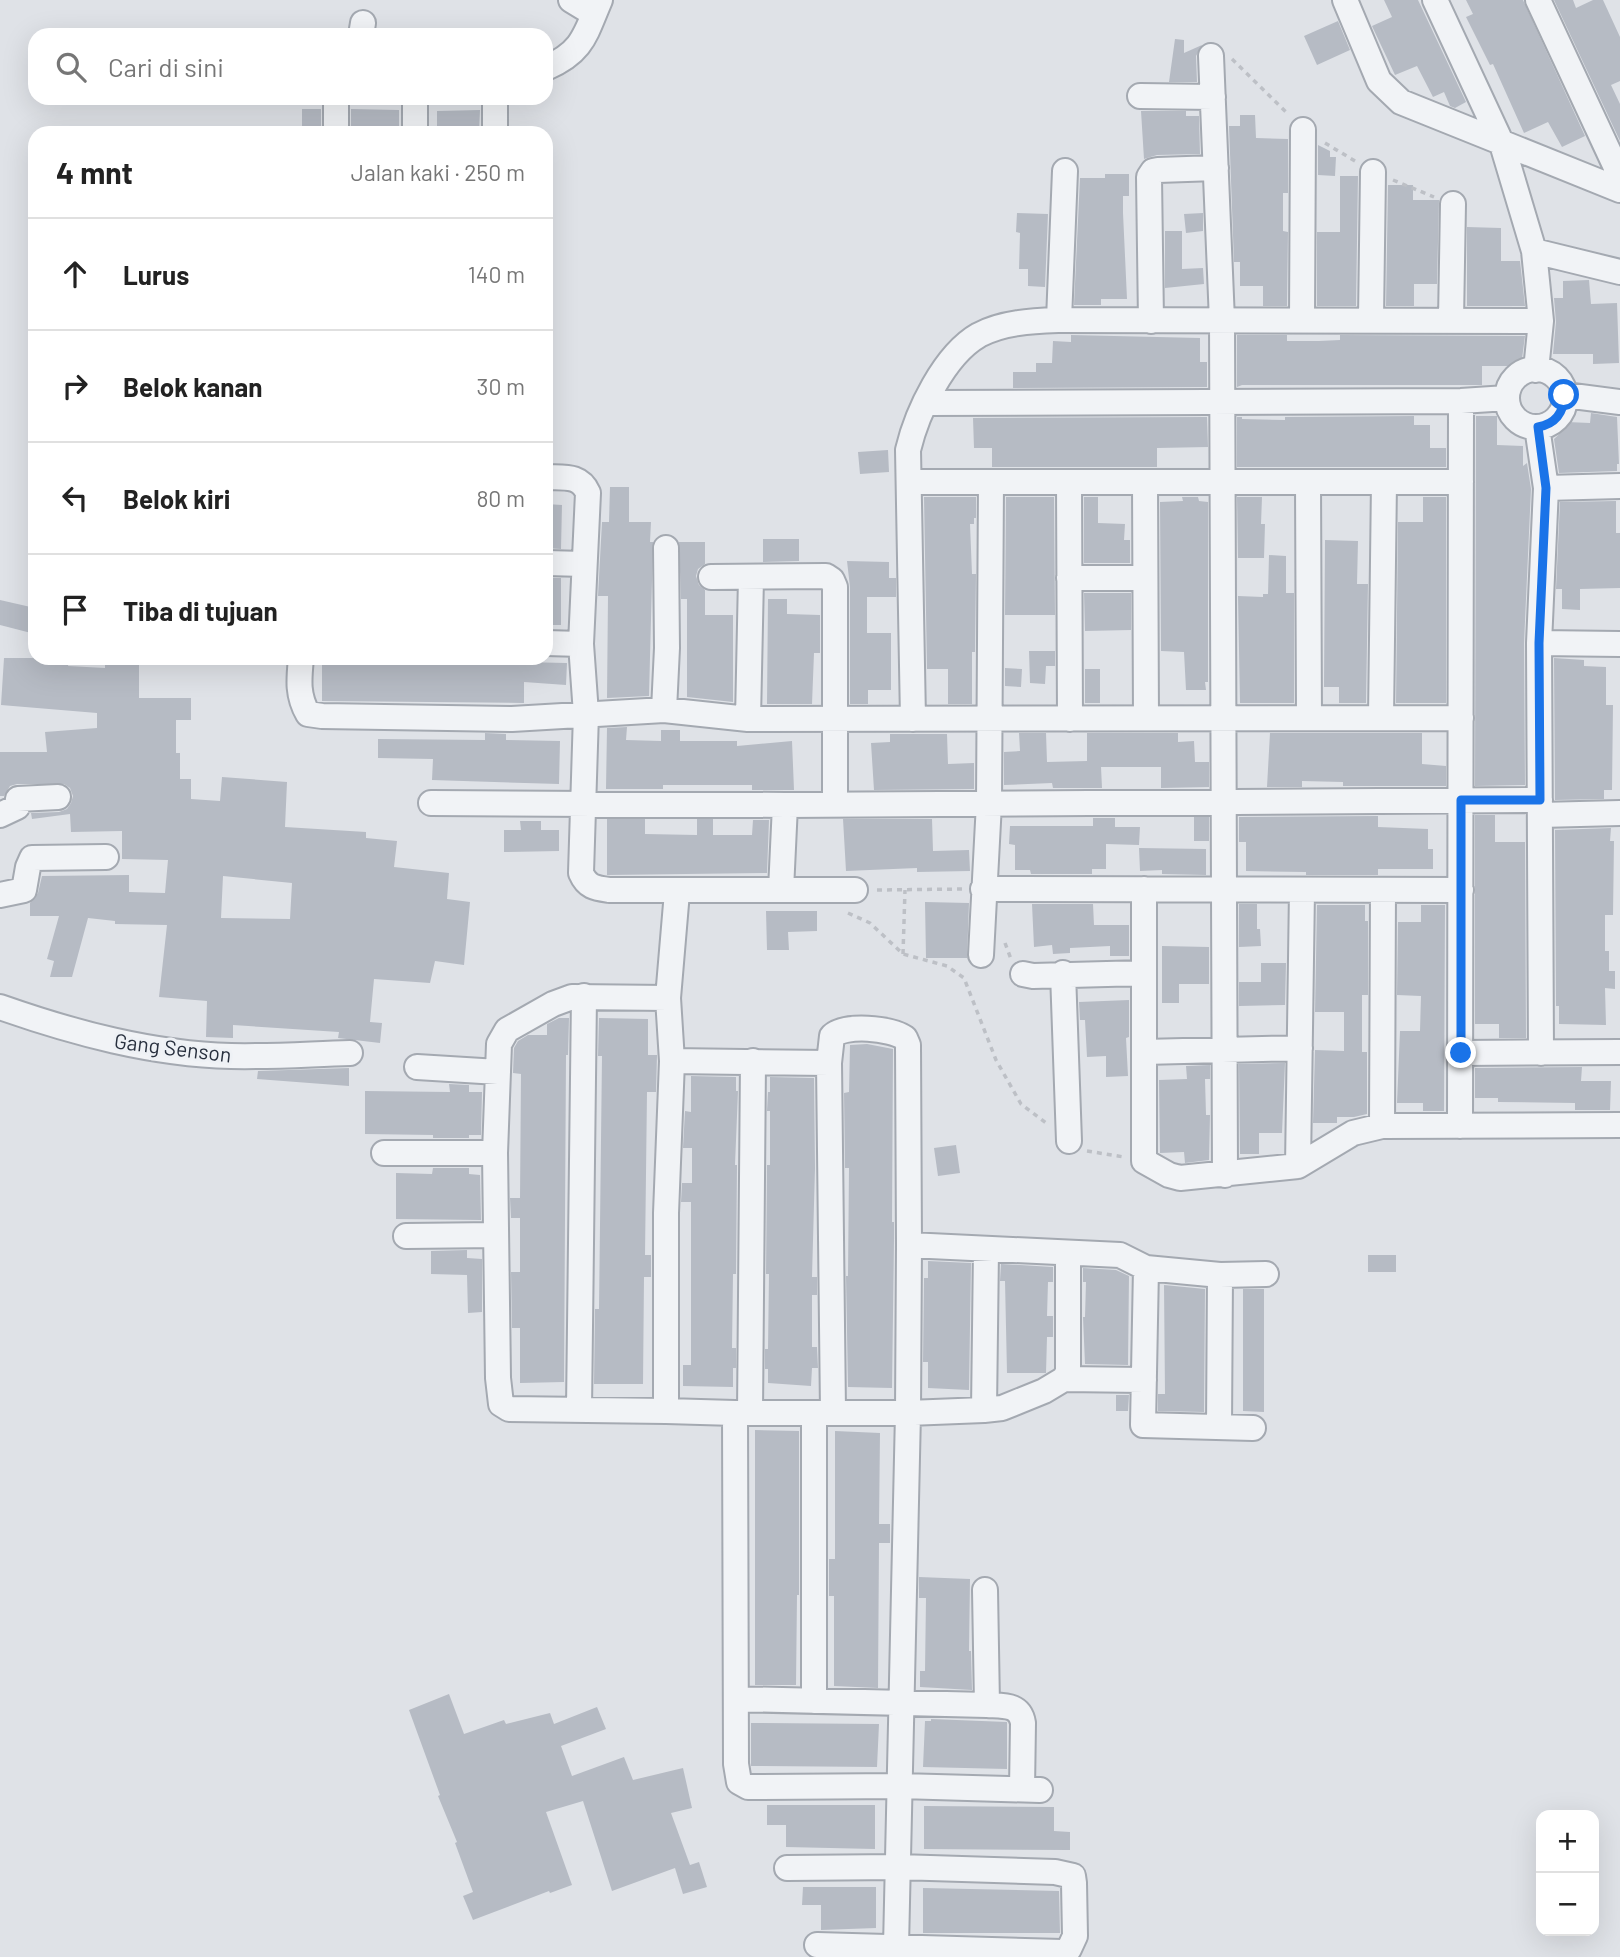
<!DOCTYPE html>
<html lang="id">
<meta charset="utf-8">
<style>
body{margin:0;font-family:Barlow,sans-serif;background:#f6f6f6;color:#222}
.controls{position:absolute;right:21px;bottom:21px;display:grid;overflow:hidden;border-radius:14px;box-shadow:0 7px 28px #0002}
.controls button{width:63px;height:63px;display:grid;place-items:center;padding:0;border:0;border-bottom:2px solid #e0e0e0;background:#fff;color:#222;font:35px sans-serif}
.stop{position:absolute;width:21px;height:21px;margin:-16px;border:5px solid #1a73e8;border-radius:50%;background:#fff}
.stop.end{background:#1a73e8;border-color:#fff;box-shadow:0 2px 7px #0008}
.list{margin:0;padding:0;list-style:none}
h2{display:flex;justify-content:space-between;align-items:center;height:91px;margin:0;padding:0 28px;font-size:30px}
h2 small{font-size:23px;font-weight:400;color:#767676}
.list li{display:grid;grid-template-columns:46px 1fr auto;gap:21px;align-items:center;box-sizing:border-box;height:112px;padding:0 28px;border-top:2px solid #e0e0e0}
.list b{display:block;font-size:26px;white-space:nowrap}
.list em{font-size:23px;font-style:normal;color:#767676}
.icon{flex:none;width:38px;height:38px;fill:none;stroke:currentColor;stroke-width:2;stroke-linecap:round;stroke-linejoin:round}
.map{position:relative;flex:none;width:1620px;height:1957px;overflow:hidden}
.search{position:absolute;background:#fff;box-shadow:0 7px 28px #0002;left:28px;top:28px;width:525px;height:77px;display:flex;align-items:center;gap:18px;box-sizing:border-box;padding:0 24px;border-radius:21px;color:#767676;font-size:26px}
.panel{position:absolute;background:#fff;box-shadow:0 7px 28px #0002;left:28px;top:126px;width:525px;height:539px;border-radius:21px}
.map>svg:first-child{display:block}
</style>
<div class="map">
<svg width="1620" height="1957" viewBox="0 0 1620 1957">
<rect width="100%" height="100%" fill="#dfe2e7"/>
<path fill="#b6bbc4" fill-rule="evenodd" d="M1384 0H1418L1466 102 1455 108 1450 106 1444 92 1433 97 1417 66 1395 75 1372 26 1392 17Z
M1466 0H1523L1585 136 1562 147 1548 122 1524 133 1493 64 1490 65 1466 17 1473 14Z
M1554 0H1573L1576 8 1593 0H1603L1620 37V81L1611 85 1620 104V141Z
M1338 21 1350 50 1317 65 1304 36Z
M1175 39 1184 40V53L1202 45 1196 56 1197 82H1169Z
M302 109H321V133H302Z
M351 109 399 110V133H351Z
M480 110 479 133H437V111Z
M1141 111H1186V116H1199L1200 154 1157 155 1144 159Z
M1240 115H1255L1256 138 1288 139V193H1283V231L1288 232 1287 306H1263V286H1240V262H1234L1229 126H1240Z
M1318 145 1330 151V157H1336L1335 176 1318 175Z
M1105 174H1129V196H1123V213L1127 299H1101V305H1074L1080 178H1105Z
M1340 176H1358L1356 306H1317V232H1340Z
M1388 185H1413V200H1439L1437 284H1414V306H1386Z
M1017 213 1048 214 1045 287 1028 286V269H1019L1020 233 1016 232Z
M1203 213V231L1186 233 1184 214Z
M1467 227 1501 228V261H1520L1525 306H1467Z
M1165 231H1182V269L1203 268 1204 284 1165 288Z
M1589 280 1591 304 1617 303 1619 363 1593 364V354H1553L1556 322 1554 298H1563V281Z
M1071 335 1200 338V362H1207V387L1013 388V372H1036V363H1052L1053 341 1071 342Z
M1237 335H1287V341H1319L1340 340V335L1525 336 1521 366H1482V385H1242L1237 387Z
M1591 413 1617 417 1619 464H1617V471L1559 473 1554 439 1567 427V422L1590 423Z
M1414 416V425H1430V448H1446V467H1237V417H1242V419L1285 420V417Z
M1476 416H1497V445L1523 446V466L1527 463 1531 489 1524 643 1525 785 1475 786Z
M1207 417 1208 447 1157 448V467H992V448H974L973 418Z
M888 450 889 472 860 474 858 452Z
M610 487H629V522H651L650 542H653L649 696 607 698 608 596H598L602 522H609Z
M924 497H976V518H974V524H970L972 574H976L975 652H972V704H948V669H927Z
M1006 497H1054L1055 615H1005Z
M1084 497H1098V523L1125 524 1124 540H1130V563H1084Z
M1182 497H1198L1199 501 1208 502V682H1205L1206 690H1186L1184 652 1161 651 1160 502 1183 501Z
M1237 497H1262L1261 524H1265L1264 558H1238Z
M1423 497H1446V703H1396L1398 522H1423Z
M1616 501V533H1620V588L1580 589V610L1562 609V589H1556L1560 502Z
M546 504 562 505 561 549 546 548Z
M763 539H799V561L763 562Z
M1325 540 1358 541 1357 584H1368L1366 703H1339V687H1324Z
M679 542H705V564L698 569 696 576 699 585 705 590V615H733V702L687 697V599H681Z
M1269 555 1286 556V593H1294V703H1240L1238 596 1263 597V594H1268Z
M847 561 889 562V578H896V597H867V633H891V690H868V704H850V587Z
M546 578H561V625H546Z
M1084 593H1131V630L1085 631Z
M768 599H787V614L820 615V653H814L812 704H767Z
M0 600 35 608V634L0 625Z
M1029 651H1055V666H1046L1045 684 1030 683Z
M4 658H70L68 666 105 668V658H139V698H191V720H176V753H180V779H191V799L220 801 222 777 287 782 285 827 366 832V838L397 841 394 867 449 873 447 899 470 902 464 965 435 961 430 983 374 979 370 1022 382 1023 380 1043 338 1038 339 1032 233 1025V1038L206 1037 207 1001 159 997 167 925 115 924V921L88 918 72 977H50L54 961 47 959 59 916H30V903L38 893 42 876 129 875V892L165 893 168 860 122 859V831L71 832 70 814 32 819 31 813 59 812 67 809 71 803 73 796 70 788 64 784H17L10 786 4 796H0V752H47L45 732 97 728V713L1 705ZM223 876 292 883 290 919 221 918Z
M339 658 567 663 566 685 524 682V703L322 701V659L339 660Z
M1554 658 1584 660V666L1606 667V705H1613L1612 790H1604V799L1555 800Z
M1005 668 1022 669 1021 687 1005 686Z
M1085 669H1100V703H1085Z
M627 727 626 740 661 741V730H680V741H737V746L792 741 794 790H752V785H663V789H606L607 728Z
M485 733 506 734V740L560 741 559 784 432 780 433 759 378 758V739L485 740Z
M1019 733H1046L1047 762 1087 761V733H1178V742L1194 741 1195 762H1209V787L1161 788V767H1101L1102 788H1053L1052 783 1004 785V752L1020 751Z
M1270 733H1422V764L1446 766V786H1343V782L1302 781V787H1267Z
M890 734H947L948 764 974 763V789L874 790 871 743 890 742Z
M1475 815H1495V842H1525L1526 1038H1499V1024H1475Z
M1378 816V827L1428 829V849H1433V869H1378V875H1306V872L1246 871V842H1239V817Z
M1194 817H1209V841H1194Z
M1093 818H1115V827H1140L1139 845 1106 844V869H1092V874H1031L1030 870H1015V845L1009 844 1010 826H1093Z
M607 819H645V834L697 835V819H713V835H752L753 820H769L767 873 607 875Z
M843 819H932L933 851 969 850 970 871 917 872V868L846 871Z
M520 821H541V830H559V851L504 852V830H521Z
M1611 828 1610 841H1614L1613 915H1605V951H1609V971H1615V989L1605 988 1606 1025 1559 1024V1006H1556L1555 830Z
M1139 848 1206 849V875L1162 874V870L1140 871Z
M925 902 969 903 967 958H926Z
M1032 904H1093L1094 925H1129V956H1110V946L1070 948V953L1053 954 1052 945 1034 947Z
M1239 904H1257V929H1260L1261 946 1239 947Z
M1317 905H1365V921H1368V995H1362V1052H1367V1114L1354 1117H1337V1123H1313L1315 1050 1344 1051V1012H1315Z
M1421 905H1445L1444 1111H1423V1103H1397L1400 1031H1420L1421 996 1397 995 1398 922H1421Z
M766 911H817V931L788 932 789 950H767Z
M1162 946 1209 947V984H1179V1003H1162Z
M1261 963H1286L1285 1005 1239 1006V982H1261Z
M1129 1000V1037L1126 1038 1128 1076 1106 1077V1056L1087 1057 1085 1020H1080L1079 1002Z
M559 1018H569L568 1055H566L564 1382 520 1383V1328H512L511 1272H520V1218H511L510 1198H520L521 1074 513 1073 514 1048 518 1041 528 1035H547V1024Z
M599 1018 648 1019V1055H657L656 1092H647L645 1255H651V1277H644L643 1384H594L595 1309H599L602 1056H598Z
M867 1044 893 1049 892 1222H894V1241L892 1388 848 1387 846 1276H848L849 1168H845L844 1093 849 1092 850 1045Z
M1285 1063 1282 1133H1259V1154H1240L1239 1064Z
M1210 1065V1079H1205L1206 1115H1210L1209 1160 1185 1163 1184 1152 1160 1153 1159 1080 1187 1079 1186 1066Z
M1582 1067 1581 1081H1611L1610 1110H1575V1103L1498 1102V1098H1475V1068Z
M349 1068V1086L257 1079 258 1071Z
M691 1076 736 1077V1091H738L735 1165H737L736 1274H733L732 1348H736V1368H733V1387L683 1386V1365H691V1202H681L682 1183H692V1148H683L685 1111 691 1112Z
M770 1077 814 1078 815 1168 812 1277H817V1295H812V1347H817L818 1368H812L811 1386 768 1383V1369H765V1349H768L769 1274H766L767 1165H770V1111H767L768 1092H770Z
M449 1084 469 1085V1092H482L481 1135H469V1138H433V1135L365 1134V1091L450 1092Z
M956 1145 960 1173 938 1176 934 1148Z
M433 1168H469V1174L480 1175 481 1220 396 1219V1173L432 1174Z
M467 1250V1258L482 1259V1312L468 1313 467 1275 431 1274V1251Z
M1368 1255H1396V1272H1368Z
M928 1261 971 1263 969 1390 928 1388V1362H923L924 1278H928Z
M1001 1264 1053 1267V1282H1048L1047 1316H1053V1337H1047L1046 1373H1007L1005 1281H1000Z
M1083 1268 1116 1270 1129 1276 1128 1365 1085 1364 1083 1317H1085L1086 1282H1083Z
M1164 1285 1205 1289 1204 1412 1158 1411V1394H1165Z
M1243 1289H1264V1412L1243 1411Z
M1116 1395H1129L1128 1411H1116Z
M755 1430 799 1431V1595H797L796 1685H755Z
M835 1431 880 1433 879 1524H890V1543H879L878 1688 834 1686V1596H829V1559H835Z
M919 1577 970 1579 969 1651H971L972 1690 920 1687V1671H925L926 1598H919Z
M449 1694 464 1734 504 1720 506 1724 550 1713 554 1724 597 1707 606 1729 561 1746 572 1776 624 1757 633 1780 683 1768 692 1808 671 1813 690 1865 699 1862 707 1887 683 1894 675 1868 612 1891 583 1801 546 1812 572 1885 550 1893 549 1891 473 1920 463 1896 473 1892 455 1843 457 1842 438 1796 440 1795 409 1710Z
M931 1719 1007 1722V1769L923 1767 925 1721H931Z
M751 1723 879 1724 877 1767 751 1766Z
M767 1805H875V1849L786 1847V1825H767Z
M924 1806 1054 1807V1831L1070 1832V1850L924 1849Z
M803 1887H876V1928L821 1930V1905H802Z
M923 1888 1059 1891 1060 1933H923Z"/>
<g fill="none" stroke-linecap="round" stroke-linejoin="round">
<g stroke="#a4a9b1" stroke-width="28">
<path id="minor" d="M571 0 594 14
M1345 0 1379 81 1401 102 1620 190
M1435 0 1502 144 1534 251 1541 321 1536 370
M1538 0 1620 176
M361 35 363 23
M1211 56 1222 321 1225 1175
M546 68C583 52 585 35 600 0
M1140 96 1213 97
M336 98V133
M415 133V98
M495 133V98
M1534 251 1620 272
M1371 319 1373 172
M1059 320 1065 171
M1302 320 1303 130
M1451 320 1453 204
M1151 321 1149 177 1153 171 1158 170 1216 168
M1507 398a29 29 0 1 1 58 0a29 29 0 1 1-58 0Z
M1565 395 1620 402
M925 403 1461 401 1507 398
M1537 427 1546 488 1539 643 1541 1053
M546 477C563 478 580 474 588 493L581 644 586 714 581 873C587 887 595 888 609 890H855
M909 482H1461
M1069 482 1070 719
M1145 482 1146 718
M1308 482 1309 718
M1546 488 1620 486
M546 563 584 564
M711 577 826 576 832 580 835 587V804
M1069 578H1145
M546 643 581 644
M1539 643 1620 644
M301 658C299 679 297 695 308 714L322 716 512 719 664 710 748 719 1461 718
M664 710 667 648 666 548
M1381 718 1384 482
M748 719 751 577
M913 719 908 450C917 412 944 355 979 335 1003 322 1033 321 1059 320L1541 321
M431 803 785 805 1540 800
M0 815 17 807 18 799 58 797
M1540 815 1620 813
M983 889 1461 890
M1144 889V1161L1169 1175 1180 1178 1298 1166 1353 1133 1382 1126 1620 1125
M781 890 785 805
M677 892 668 998 672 1061 666 1213V1411L735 1413H908L909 1245 1120 1255 1146 1268 1220 1275 1266 1274
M0 895 24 890 28 867 32 858 106 857
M981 955 989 803 991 482
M1063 973 1069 1141
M1023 974 1033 976 1144 973
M0 1007C74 1033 152 1054 231 1056 271 1057 311 1054 350 1053
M1144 1052 1300 1048
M1460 1053 1620 1052
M672 1061 829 1063 833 1412
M829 1063 832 1036C845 1024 890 1028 905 1038L908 1045 909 1245
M417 1067 498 1072
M1382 1126 1383 890
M1460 1126 1461 401
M384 1153H495
M1298 1166 1302 890
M406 1236 496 1235
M1146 1268 1143 1425 1253 1428
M1064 1379 1144 1380
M579 1409 584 996
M984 1410 986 1249
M666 1411 509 1409 501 1404 498 1378 495 1153 499 1044 507 1030 553 1004 572 997 668 998
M735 1413 736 1764 739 1782 748 1787 900 1786 1040 1790
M750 1413 753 1061
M814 1413V1701
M1219 1427 1220 1275
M985 1590 987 1705
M736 1699 987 1705C1004 1706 1020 1704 1023 1723L1022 1789
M787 1868 898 1867 1055 1872 1073 1876 1074 1883 1075 1936 1069 1949 1062 1952 817 1945
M896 1947 908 1413 984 1410 1002 1408 1044 1391 1064 1379 1068 1372V1253"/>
</g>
<path stroke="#bdc0c6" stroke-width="3.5" stroke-dasharray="5 5" stroke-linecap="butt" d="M1232 59 1289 115
M1325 143 1355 161
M1393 180 1434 197
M877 890 964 889
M848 913 870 923 903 954 947 966 964 978 996 1060 1021 1104 1046 1123
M1005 943 1011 959
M903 954 905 890
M1087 1151 1124 1157"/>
<use href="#minor" stroke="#f1f3f6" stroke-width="24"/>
</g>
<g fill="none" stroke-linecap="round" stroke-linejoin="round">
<path stroke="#1a73e8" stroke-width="9" d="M1461 1053V800H1540L1539 643 1546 488 1538 427C1555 424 1564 413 1564 395"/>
</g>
<g text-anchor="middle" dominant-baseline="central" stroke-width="6" stroke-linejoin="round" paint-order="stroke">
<g font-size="21" fill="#28303e" stroke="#eef1f5">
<text transform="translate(173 1047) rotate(7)">Gang Senson</text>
</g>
</g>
</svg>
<div class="controls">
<button>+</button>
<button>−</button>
</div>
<div class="stop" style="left:1564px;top:395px"></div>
<div class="stop end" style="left:1461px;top:1053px"></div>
<div class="search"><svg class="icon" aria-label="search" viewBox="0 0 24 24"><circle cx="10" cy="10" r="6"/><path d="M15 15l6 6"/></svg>Cari di sini</div>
<section class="panel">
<h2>4 mnt<small>Jalan kaki · 250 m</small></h2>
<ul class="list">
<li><svg class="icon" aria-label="ahead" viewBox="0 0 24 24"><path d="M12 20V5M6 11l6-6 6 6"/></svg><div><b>Lurus</b></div><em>140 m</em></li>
<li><svg class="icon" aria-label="right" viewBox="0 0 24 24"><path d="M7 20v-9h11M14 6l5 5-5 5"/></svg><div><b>Belok kanan</b></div><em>30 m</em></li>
<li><svg class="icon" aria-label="left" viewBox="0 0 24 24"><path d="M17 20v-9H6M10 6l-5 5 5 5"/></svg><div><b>Belok kiri</b></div><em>80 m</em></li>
<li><svg class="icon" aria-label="arrive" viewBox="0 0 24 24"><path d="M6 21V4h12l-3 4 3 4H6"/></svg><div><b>Tiba di tujuan</b></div></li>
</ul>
</section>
</div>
